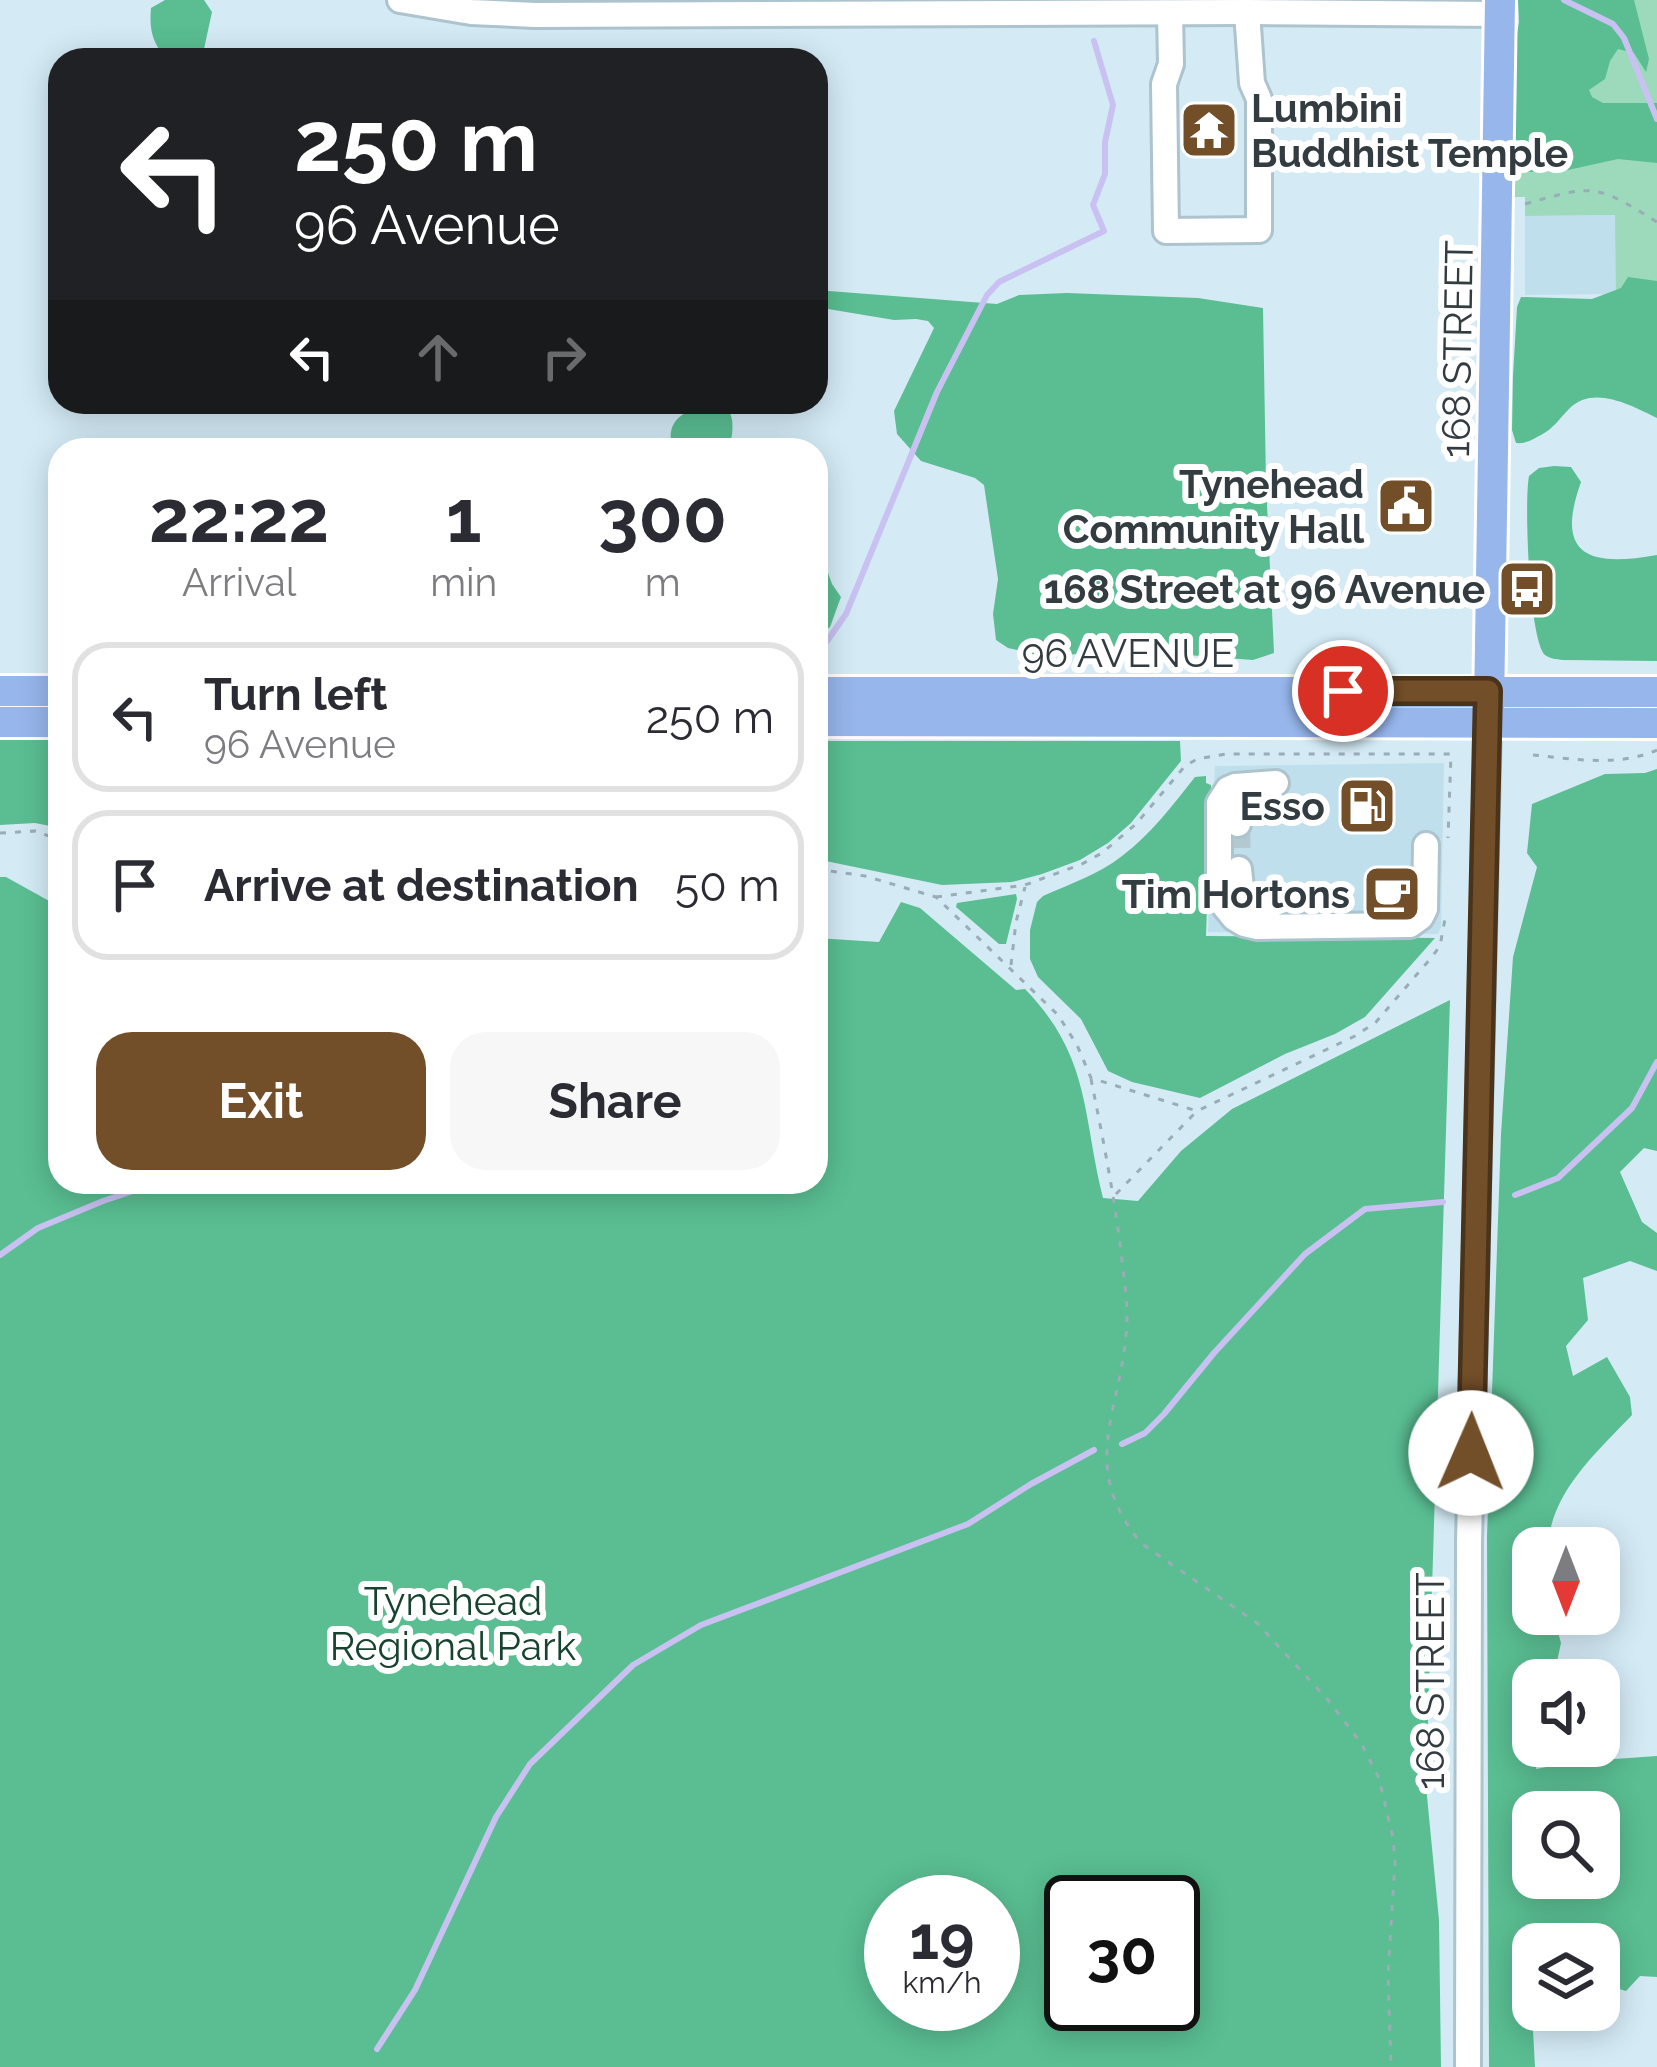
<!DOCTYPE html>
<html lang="en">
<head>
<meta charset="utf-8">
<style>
	body { margin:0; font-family:Raleway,sans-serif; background:#f7f7f7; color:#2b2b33; height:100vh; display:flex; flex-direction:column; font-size:45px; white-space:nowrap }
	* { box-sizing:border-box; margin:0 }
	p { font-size:39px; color:#7c7c81 }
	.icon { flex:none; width:66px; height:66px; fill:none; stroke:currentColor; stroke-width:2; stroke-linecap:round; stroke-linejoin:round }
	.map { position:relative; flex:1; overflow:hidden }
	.panel { position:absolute; left:48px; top:438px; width:780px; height:756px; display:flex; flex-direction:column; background:#fff; border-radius:36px; box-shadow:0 6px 30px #0003 }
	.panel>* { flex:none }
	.guide { position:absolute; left:48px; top:48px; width:780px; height:366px; border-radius:36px; box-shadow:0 6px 30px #0003; background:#202124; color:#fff; overflow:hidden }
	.needle { width:78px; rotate:180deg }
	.controls { position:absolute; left:1512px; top:1527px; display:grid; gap:24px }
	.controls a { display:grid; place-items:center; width:108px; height:108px; border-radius:24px; background:#fff; box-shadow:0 6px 30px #0003; font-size:60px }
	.speed { position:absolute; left:864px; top:1875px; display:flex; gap:24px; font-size:60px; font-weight:700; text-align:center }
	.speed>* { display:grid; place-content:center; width:156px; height:156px; border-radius:50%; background:#fff; box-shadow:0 6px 30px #0003; line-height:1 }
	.speed small { font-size:30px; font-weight:400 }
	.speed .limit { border:6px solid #111; border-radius:18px; background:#fff; color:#111 }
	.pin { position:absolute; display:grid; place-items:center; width:102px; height:102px; color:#fff; margin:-51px; border:6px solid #fff; border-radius:50%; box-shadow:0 3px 12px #0007 }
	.me { position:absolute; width:132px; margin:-66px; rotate:1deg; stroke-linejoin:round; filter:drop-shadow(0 0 9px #0008) }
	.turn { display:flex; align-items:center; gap:42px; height:252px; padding:0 48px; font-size:54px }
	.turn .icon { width:156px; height:156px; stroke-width:2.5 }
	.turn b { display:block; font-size:84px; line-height:102px }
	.lanes { display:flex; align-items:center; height:114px; padding:0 48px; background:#0003; justify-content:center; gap:60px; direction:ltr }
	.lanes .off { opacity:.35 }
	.eta { display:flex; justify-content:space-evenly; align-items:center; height:204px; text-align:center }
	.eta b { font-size:72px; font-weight:700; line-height:84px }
	.action { display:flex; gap:24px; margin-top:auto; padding:24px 48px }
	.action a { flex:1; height:138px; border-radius:36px; background:#724e29; color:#fff; font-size:48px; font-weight:700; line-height:138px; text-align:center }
	.action a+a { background:#f7f7f7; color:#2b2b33 }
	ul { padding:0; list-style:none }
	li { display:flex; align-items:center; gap:36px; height:150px; margin:0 24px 18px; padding:0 24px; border:6px solid #e1e1e2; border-radius:36px }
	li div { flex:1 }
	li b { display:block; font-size:45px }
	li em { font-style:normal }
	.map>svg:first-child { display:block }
	.built { fill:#c0dfec }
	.green { fill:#9dd9bb }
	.forest { fill:#5abe92; fill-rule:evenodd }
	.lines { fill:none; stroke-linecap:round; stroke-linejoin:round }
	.stream { stroke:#c9c1f2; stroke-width:6 }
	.minor-tunnel { stroke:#b4c8d2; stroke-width:24; stroke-dasharray:24 12; stroke-linecap:butt }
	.minor-casing { stroke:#adc3cd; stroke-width:30 }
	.major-casing { stroke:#fff; stroke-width:36 }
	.path { stroke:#9aacb5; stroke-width:3; stroke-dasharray:6 9; stroke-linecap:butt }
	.minor { stroke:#fff; stroke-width:24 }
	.major { stroke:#97b6ec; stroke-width:30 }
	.route-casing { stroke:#4a331b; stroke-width:30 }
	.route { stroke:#724e29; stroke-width:21 }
	.labels { text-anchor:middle; stroke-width:12; stroke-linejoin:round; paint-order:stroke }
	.poi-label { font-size:39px; font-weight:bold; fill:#333c40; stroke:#fff; text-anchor:end }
	.street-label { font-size:39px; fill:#333c40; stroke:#fff }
	.park-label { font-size:39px; fill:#184330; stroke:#fff }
</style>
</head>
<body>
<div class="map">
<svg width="1657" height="2067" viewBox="0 0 1657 2067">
	<rect width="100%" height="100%" fill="#d4ebf6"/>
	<g class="built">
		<path d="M 1616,215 L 1616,294 L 1525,295 L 1525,216 Z"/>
		<path d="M 1444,763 L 1441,927 L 1438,934 L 1208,932 L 1215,766 Z"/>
	</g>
	<path class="green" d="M 1528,0 L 1657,0 L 1657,295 L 1616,294 L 1615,215 L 1525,216 L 1525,197 L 1512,197 L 1511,173 L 1525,172 Z"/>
	<g class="forest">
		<path d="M 165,0 L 204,0 L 212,12 L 204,49 L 207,60 L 167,60 C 153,43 149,31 151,8 Z"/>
		<path d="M 1518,0 L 1634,0 L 1649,59 L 1646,72 L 1634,53 L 1618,49 L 1610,61 L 1605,79 L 1589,90 L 1592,97 L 1603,103 L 1657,103 L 1657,163 L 1618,159 L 1568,170 L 1511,173 L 1514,51 L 1519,22 Z"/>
		<path d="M 1628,277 L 1657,281 L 1657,418 C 1632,406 1593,384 1569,409 C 1559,419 1554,428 1541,435 C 1531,440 1526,444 1516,443 L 1512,430 L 1513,376 L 1517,307 L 1521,297 L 1592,299 L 1621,288 Z"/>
		<path d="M 816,290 L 997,304 L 1019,295 L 1067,293 L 1198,298 L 1263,308 L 1266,483 L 1274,653 L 1253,660 L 1135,651 L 1042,656 L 1008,648 L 996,640 L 993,614 L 998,579 L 984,485 L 975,478 L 921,461 L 897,434 L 894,411 L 934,328 L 928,321 L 916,319 L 894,320 L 816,307 Z"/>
		<path d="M 720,403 C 737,411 733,433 729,450 L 674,450 C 660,418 693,405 720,403 Z"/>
		<path d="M 1554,466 L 1571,467 L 1581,482 C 1554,557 1590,567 1657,555 L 1657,661 L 1563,660 C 1556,659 1550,659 1545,655 C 1529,639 1524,501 1529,476 L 1539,468 Z"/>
		<path d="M 816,562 L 826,567 L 832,584 L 841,597 L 830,627 L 816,638 Z"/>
		<path d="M 0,740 L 60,740 L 60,828 L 35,823 L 0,825 Z"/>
		<path d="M 816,741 L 1180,741 L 1181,761 L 1131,823 L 1108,843 L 1080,860 L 1042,874 L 1012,882 L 942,885 L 816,859 Z"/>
		<path d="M 1657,769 L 1657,1151 L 1644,1148 L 1620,1172 L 1642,1222 L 1657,1233 L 1657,1271 L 1630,1261 L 1583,1278 L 1588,1320 L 1566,1346 L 1573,1376 L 1607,1357 L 1630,1397 L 1632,1415 C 1596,1453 1550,1493 1548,1548 L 1533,1548 L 1533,1614 L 1553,1614 L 1561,1643 L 1553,1680 L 1533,1680 L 1533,1746 L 1540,1746 L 1536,1769 L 1572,1762 L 1657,1756 L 1657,1977 L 1640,1976 L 1626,1991 L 1599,1983 L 1599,1944 L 1533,1944 L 1533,2010 L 1544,2010 L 1532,2012 L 1535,2067 L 1489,2067 L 1487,1536 L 1501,1134 L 1513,957 L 1537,867 L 1527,853 L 1532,804 L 1605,774 L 1645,773 ZM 1533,1812 L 1599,1812 L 1599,1878 L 1533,1878 Z"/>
		<path d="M 1206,776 L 1206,783 L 1211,785 L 1206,936 L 1435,938 L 1365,1017 L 1335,1034 L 1285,1054 L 1200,1098 L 1132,1082 L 1108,1071 L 1081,1019 L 1038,977 L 1030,959 L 1030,930 L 1037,902 L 1043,896 C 1070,884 1099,874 1122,856 C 1150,835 1173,805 1195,777 Z"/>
		<path d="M 0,877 L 6,877 L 60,907 L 60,1182 L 816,1182 L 816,938 L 879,942 L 901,902 L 920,908 L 1016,990 L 1025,989 C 1091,1057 1082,1114 1103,1198 L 1138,1201 L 1181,1151 L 1232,1109 L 1450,1000 L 1426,1786 L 1439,1920 L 1441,2067 L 0,2067 ZM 993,1902 L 993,2004 L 891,2004 L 891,1902 ZM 1071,1902 L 1173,1902 L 1173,2004 L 1071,2004 Z"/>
		<path d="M 1016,894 L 1017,899 L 1006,944 L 999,944 L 956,907 L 957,903 Z"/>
	</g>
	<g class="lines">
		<g class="stream">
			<path d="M 1564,0 L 1613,24 L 1624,38 L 1657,119"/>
			<path d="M 816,657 L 846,614 L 937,392 L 987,295 L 999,282 L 1104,231 L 1093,205 L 1105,174 L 1105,142 L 1113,105 L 1094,41"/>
			<path d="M 1515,1195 L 1558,1178 L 1632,1108 L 1657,1062"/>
			<path d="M 0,1255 L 38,1228 L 103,1201 L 160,1182"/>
			<path d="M 1122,1444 L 1145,1433 L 1164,1414 L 1214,1353 L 1305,1254 L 1365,1209 L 1443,1202"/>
			<path d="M 377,2049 L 415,1990 L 496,1817 L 530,1764 L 633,1665 L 701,1625 L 968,1524 L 1031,1484 L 1094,1450"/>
		</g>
		<path class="minor-tunnel" d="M 1238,824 L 1239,869"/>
		<g class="minor-casing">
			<g id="minor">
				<path d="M 400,0 L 471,12 L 535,15 L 1247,12 L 1500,14"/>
				<path d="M 1170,13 L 1171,64 L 1164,84 L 1166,231 L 1259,230 L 1259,99 L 1252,83 L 1247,12"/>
				<path d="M 1276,783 L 1235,786 L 1228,789 L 1219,803 L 1219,893 L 1221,902 L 1234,918 L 1244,924 L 1257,927 L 1410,925 L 1421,917 L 1425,909 L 1426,845"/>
				<path d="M 1238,824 L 1239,807 L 1244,800 L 1270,798"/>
				<path d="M 1239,869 L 1242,897 L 1248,908 L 1263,912 L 1269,909 L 1275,895"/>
				<path d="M 1468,2067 L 1469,1542 L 1488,722"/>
			</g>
		</g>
		<g class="major-casing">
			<g id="major">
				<path d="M 0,691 L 60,691"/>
				<path d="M 816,692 L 1657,692"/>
				<path d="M 1489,708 L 1500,0"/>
				<path d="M 816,721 L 1657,723"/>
				<path d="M 0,722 L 60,722"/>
			</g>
		</g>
		<g class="path">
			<path d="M 1525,204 C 1595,184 1596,184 1657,222"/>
			<path d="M 1533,755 C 1574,759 1619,767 1657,750"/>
			<path d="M 0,833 L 35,831 L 60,840"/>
			<path d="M 816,869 L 865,876 L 936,897 L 1058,1015 L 1077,1045 L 1091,1078 L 1197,1111 L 1355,1036 L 1376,1022 L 1431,958 L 1440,946 L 1445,919"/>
			<path d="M 936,897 L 1025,885 L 1082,864 L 1102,853 L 1136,824 L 1185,766 L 1197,759 L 1226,754 L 1451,754 L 1448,838"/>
			<path d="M 1011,965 L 1016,922 L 1025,887"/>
			<path d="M 1091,1079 C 1103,1139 1115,1199 1122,1260 C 1124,1279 1127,1297 1127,1315 C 1127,1403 1073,1463 1142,1544 L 1257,1623 L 1328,1700 L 1361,1743 L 1379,1778 L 1393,1838 L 1395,1862 L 1388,1974 L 1391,2067"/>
			<path d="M 1116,1194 L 1197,1111"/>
		</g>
		<use href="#minor" class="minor"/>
		<use href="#major" class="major"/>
	</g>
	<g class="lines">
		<g class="route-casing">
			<path id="route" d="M 1343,691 L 1488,691 L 1471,1453"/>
		</g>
		<use href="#route" class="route"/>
	</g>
	<defs>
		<g id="temple-square" transform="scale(3)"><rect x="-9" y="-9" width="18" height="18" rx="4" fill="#724e29" stroke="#fff"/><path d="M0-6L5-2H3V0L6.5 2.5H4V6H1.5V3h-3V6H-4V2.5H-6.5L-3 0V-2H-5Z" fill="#fff"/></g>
		<g id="civic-square" transform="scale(3)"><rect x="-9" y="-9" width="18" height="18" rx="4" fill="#724e29" stroke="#fff"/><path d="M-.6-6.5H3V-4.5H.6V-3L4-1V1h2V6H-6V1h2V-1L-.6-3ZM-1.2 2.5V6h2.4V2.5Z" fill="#fff"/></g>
		<g id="bus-square" transform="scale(3)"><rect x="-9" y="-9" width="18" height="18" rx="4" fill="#724e29" stroke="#fff"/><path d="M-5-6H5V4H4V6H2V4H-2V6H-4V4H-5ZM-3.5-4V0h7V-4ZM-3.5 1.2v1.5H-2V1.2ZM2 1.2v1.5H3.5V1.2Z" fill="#fff"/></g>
		<g id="fuel-square" transform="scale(3)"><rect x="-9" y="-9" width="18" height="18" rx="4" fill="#724e29" stroke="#fff"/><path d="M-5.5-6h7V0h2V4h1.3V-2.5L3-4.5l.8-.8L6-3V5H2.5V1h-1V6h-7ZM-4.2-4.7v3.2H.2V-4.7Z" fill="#fff"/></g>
		<g id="cafe-square" transform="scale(3)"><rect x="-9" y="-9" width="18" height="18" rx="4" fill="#724e29" stroke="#fff"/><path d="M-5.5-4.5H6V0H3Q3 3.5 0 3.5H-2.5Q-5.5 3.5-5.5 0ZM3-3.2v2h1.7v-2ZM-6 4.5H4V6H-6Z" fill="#fff"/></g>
	</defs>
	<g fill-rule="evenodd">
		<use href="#temple-square" x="1209" y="130"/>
		<use href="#civic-square" x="1406" y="506"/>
		<use href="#bus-square" x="1527" y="589"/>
		<use href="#fuel-square" x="1367" y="806"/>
		<use href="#cafe-square" x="1392" y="894"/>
	</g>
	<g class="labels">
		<g class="poi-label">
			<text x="1251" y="122" text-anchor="start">Lumbini<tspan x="1251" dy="45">Buddhist Temple</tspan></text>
			<text x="1364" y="498">Tynehead<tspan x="1364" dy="45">Community Hall</tspan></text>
			<text x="1485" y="603">168 Street at 96 Avenue</text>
			<text x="1325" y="820">Esso</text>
			<text x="1350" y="908">Tim Hortons</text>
		</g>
		<g class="street-label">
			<text transform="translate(1457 349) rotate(-89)" y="14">168 STREET</text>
			<text x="1128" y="667">96 AVENUE</text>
			<text transform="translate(1430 1681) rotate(-90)" y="14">168 STREET</text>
		</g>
		<g class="park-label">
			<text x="453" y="1615">Tynehead<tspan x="453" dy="45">Regional Park</tspan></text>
		</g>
	</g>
</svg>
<div class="controls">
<a><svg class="needle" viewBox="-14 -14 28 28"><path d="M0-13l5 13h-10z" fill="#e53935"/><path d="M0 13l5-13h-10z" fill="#7c7c81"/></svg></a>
<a><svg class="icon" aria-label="sound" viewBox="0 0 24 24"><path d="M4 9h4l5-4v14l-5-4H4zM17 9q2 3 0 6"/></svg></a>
<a><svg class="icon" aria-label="search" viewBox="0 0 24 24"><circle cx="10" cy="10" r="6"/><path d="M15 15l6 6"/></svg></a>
<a><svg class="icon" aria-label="layers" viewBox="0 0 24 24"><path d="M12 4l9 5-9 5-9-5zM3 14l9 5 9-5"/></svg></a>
</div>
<div class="speed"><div>19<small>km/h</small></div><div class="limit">30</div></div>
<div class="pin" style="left:1343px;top:691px;background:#d93025"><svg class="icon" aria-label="arrive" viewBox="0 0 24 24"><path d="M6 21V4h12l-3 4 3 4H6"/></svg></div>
<svg class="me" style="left:1471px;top:1453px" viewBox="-20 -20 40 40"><circle r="19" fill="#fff"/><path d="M0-13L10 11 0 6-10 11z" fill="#724e29"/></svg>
<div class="guide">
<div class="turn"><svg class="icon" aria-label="left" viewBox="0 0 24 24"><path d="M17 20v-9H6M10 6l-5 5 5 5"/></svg><div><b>250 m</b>96 Avenue</div></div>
<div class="lanes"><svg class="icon" aria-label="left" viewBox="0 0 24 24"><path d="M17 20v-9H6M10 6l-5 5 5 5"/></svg><svg class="icon off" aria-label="ahead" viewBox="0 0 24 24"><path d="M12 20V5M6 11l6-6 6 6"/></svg><svg class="icon off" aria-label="right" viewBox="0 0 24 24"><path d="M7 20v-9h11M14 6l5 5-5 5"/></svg></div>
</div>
<section class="panel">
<div class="eta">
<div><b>22:22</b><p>Arrival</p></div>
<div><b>1</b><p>min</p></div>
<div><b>300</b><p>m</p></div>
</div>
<ul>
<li><svg class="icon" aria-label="left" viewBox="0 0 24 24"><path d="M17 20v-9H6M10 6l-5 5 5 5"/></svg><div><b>Turn left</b><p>96 Avenue</p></div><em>250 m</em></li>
<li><svg class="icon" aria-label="arrive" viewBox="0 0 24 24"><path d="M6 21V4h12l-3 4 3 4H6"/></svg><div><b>Arrive at destination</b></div><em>50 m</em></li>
</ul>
<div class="action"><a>Exit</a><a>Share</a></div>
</section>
</div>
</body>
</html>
